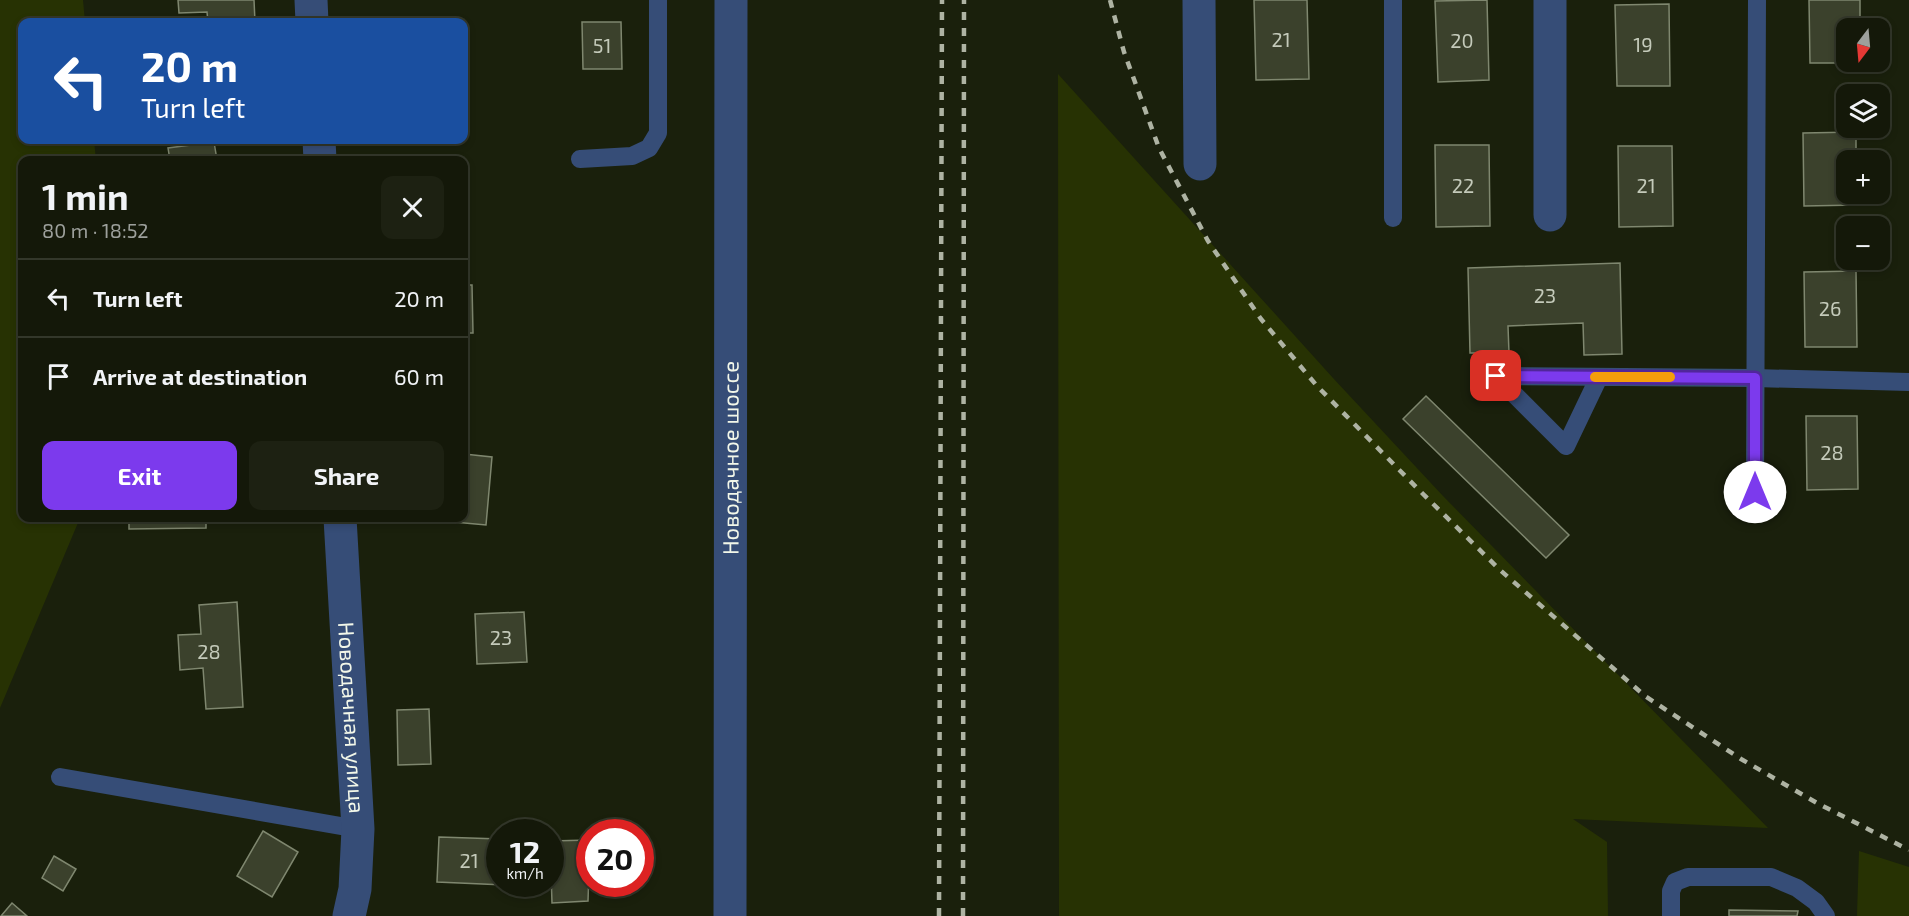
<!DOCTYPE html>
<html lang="en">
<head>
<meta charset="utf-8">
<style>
	body { margin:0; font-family:"Exo 2",sans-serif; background:#1d2112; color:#f1f3f6; height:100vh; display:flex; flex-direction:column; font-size:22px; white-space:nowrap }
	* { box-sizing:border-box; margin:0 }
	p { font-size:20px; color:#9da09c }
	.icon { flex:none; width:33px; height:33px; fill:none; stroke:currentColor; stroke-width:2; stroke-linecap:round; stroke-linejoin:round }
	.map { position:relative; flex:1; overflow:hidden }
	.sheet { position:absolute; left:18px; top:156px; width:450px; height:366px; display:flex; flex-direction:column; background:#141809; border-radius:12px; box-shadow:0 3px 9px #0003,0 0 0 2px #33372a }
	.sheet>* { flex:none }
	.guide { position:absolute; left:18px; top:18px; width:450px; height:126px; border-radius:12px; box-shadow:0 3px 9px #0003,0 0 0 2px #33372a; background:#1a4fa0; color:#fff; overflow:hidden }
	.needle { width:39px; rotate:196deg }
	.tools { position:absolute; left:1836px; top:18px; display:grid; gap:12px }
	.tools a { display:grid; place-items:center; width:54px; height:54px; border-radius:12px; background:#141809; box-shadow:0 3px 9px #0003,0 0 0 2px #33372a; font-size:30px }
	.speed { position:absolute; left:486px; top:819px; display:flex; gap:12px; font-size:30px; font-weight:700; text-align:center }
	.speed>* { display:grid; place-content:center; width:78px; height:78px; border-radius:50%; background:#141809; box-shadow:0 3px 9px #0003,0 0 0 2px #33372a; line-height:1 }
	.speed small { font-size:15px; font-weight:400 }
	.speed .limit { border:9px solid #d22; background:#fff; color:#111 }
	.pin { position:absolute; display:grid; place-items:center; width:51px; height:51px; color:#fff; margin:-26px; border-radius:12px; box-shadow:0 3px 9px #0006 }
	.me { position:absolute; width:66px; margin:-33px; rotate:0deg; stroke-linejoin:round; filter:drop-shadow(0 0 4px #0008) }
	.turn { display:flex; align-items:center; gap:21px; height:126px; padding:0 24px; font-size:27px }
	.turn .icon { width:78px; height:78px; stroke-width:2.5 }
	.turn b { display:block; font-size:42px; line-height:51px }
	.round { display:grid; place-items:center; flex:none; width:63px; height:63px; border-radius:12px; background:#1d2112 }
	.headline { display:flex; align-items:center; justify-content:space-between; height:102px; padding:0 24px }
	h1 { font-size:36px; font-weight:700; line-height:45px }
	.primary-button { display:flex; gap:12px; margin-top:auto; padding:12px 24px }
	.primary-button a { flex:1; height:69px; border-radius:12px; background:#7c3aed; color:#fff; font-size:24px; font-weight:700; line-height:69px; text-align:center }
	.primary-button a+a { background:#1d2112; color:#f1f3f6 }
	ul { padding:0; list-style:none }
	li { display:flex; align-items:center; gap:18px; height:78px; padding:0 24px; border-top:2px solid #33372a }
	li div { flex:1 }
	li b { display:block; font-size:22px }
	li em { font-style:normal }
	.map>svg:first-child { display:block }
	.green { fill:#273203 }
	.building { fill:#3b412c; stroke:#7f876f; stroke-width:1.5 }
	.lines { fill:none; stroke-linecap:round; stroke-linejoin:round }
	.service { stroke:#364d77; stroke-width:18 }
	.minor { stroke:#364d77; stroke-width:33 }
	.tertiary { stroke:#364d77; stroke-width:33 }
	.rail { stroke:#aeb3a3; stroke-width:4.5; stroke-dasharray:8 8; stroke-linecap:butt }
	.route-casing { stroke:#51269a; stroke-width:15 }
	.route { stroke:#7c3aed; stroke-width:10 }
	.slow { stroke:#f59e0b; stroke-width:10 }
	.labels { text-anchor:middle; stroke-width:6; stroke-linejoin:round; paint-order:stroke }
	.number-label { font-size:20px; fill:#c4caba }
	.street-label { font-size:22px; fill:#f2f7e9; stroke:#111604 }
</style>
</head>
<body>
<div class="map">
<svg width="1909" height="916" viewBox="0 0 1909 916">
	<rect width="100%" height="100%" fill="#1a200c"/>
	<g class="green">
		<path d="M 0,0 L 83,0 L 85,22 L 22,22 L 22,140 L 94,140 L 96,160 L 22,160 L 22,518 L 80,518 L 0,708 Z"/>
		<path d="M 1058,74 L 1333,378 L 1443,496 L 1768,828 L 1573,819 L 1607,842 L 1608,916 L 1059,916 Z"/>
		<path d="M 1859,851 L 1909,867 L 1909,916 L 1857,916 Z"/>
	</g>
	<g class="building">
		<path d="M 178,0 L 254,0 L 255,22 L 208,22 L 207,12 L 179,13 Z"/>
		<path d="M 1254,0 L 1307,0 L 1309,79 L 1256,80 Z"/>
		<path d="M 1487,0 L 1489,80 L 1438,82 L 1435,1 Z"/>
		<path d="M 1809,0 L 1860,0 L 1860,28 L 1846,28 L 1846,62 L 1861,63 L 1810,63 Z"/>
		<path d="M 1669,4 L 1670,86 L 1617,86 L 1615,5 Z"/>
		<path d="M 582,22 L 621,22 L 622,69 L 583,69 Z"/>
		<path d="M 1856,132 L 1856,160 L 1846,160 L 1846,194 L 1857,194 L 1857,205 L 1804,206 L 1803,133 Z"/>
		<path d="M 214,142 L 217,160 L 170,160 L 168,148 Z"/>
		<path d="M 1435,145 L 1489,145 L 1490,226 L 1436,227 Z"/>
		<path d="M 1618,146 L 1672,146 L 1673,226 L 1619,227 Z"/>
		<path d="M 1620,263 L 1622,354 L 1584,355 L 1583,323 L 1508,326 L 1509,353 L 1470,353 L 1468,268 Z"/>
		<path d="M 1856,271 L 1857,347 L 1805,347 L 1804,272 Z"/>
		<path d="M 464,285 L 472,285 L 473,333 L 464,333 Z"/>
		<path d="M 1426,396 L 1569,535 L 1546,558 L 1403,419 Z"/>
		<path d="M 1806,416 L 1857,416 L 1858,489 L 1807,490 Z"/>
		<path d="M 464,454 L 492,457 L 486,525 L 443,521 L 444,518 L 464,518 Z"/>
		<path d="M 129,518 L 206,518 L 206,528 L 129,529 Z"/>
		<path d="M 237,602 L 243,707 L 206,709 L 203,668 L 180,670 L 178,635 L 201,634 L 199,605 Z"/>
		<path d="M 524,612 L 527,662 L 477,664 L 475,614 Z"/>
		<path d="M 429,709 L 431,764 L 398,765 L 397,710 Z"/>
		<path d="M 263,831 L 298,852 L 272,897 L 237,876 Z"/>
		<path d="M 439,837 L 500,839 L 500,884 L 505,885 L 437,882 Z"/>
		<path d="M 590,840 L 588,901 L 552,903 L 550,841 Z"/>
		<path d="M 54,856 L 76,869 L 63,891 L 42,878 Z"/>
		<path d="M 12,903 L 27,916 L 1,916 Z"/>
		<path d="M 1729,910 L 1798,911 L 1797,916 L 1729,916 Z"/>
	</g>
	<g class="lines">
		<g class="service">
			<path d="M 580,159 L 632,156 L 649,148 L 658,133 L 658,0"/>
			<path d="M 1393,218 L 1393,0"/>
			<path d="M 1599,377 L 1566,446 L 1496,376 L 1755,378 L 1909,382"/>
			<path d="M 1755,492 L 1757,0"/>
			<path d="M 60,777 L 358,829"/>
			<path d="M 1671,916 L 1671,891 L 1675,882 L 1688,877 L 1771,877 L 1797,888 L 1816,902 L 1826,916"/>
		</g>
		<g class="minor">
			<path d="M 311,0 L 312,22"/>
			<path d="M 1199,0 L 1200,164"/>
			<path d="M 319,140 L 320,160"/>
			<path d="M 1550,215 L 1550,0"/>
			<path id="s1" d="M 340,518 L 358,829 L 355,889 L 349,916"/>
		</g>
		<path class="tertiary" id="s2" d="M 730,916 L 731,0"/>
		<g class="rail">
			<path d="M 1110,0 L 1124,52 L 1159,148 L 1208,241 L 1261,319 L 1317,386 L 1417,488 L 1500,570 L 1645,696 L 1741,759 L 1817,803 L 1909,850"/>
			<path d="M 939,916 L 942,0"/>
			<path d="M 963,916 L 964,0"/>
		</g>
	</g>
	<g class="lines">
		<g class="route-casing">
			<path id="route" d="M 1496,376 L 1755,378 L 1755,492"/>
		</g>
		<use href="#route" class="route"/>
		<path class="slow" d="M 1595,377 L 1670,377"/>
	</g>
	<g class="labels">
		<g class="number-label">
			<text x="1281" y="47">21</text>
			<text x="1462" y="48">20</text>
			<text x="1643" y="52">19</text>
			<text x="602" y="53">51</text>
			<text x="1463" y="193">22</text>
			<text x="1646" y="193">21</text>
			<text x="1545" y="303">23</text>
			<text x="1830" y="316">26</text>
			<text x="1832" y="460">28</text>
			<text x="501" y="645">23</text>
			<text x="209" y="659">28</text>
			<text x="469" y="868">21</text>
		</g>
		<g class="street-label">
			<text dy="8" stroke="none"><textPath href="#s2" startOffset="458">Новодачное шоссе</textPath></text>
			<text dy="8" stroke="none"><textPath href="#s1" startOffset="200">Новодачная улица</textPath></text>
		</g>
	</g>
</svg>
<div class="tools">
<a><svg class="needle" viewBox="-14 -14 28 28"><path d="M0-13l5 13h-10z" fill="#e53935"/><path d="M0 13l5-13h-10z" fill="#9da09c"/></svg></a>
<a><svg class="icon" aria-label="layers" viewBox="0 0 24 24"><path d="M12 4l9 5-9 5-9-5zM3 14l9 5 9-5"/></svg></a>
<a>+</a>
<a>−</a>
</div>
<div class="speed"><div>12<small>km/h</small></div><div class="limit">20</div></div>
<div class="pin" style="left:1496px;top:376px;background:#d93025"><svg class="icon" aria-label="arrive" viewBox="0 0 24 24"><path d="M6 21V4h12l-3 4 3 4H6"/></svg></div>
<svg class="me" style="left:1755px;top:492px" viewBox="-20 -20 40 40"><circle r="19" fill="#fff"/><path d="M0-13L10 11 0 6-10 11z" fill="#7c3aed"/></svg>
<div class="guide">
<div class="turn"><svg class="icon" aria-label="left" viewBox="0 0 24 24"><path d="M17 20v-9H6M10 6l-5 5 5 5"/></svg><div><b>20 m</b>Turn left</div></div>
</div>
<section class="sheet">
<div class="headline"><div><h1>1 min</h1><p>80 m · 18:52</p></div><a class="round"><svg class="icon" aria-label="close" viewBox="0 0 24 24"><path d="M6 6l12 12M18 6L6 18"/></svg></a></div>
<ul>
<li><svg class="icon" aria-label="left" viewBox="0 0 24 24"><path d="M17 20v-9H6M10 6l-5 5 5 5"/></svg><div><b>Turn left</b></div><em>20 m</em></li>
<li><svg class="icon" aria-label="arrive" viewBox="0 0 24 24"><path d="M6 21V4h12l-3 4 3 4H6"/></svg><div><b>Arrive at destination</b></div><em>60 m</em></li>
</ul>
<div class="primary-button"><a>Exit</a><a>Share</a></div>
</section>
</div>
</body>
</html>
